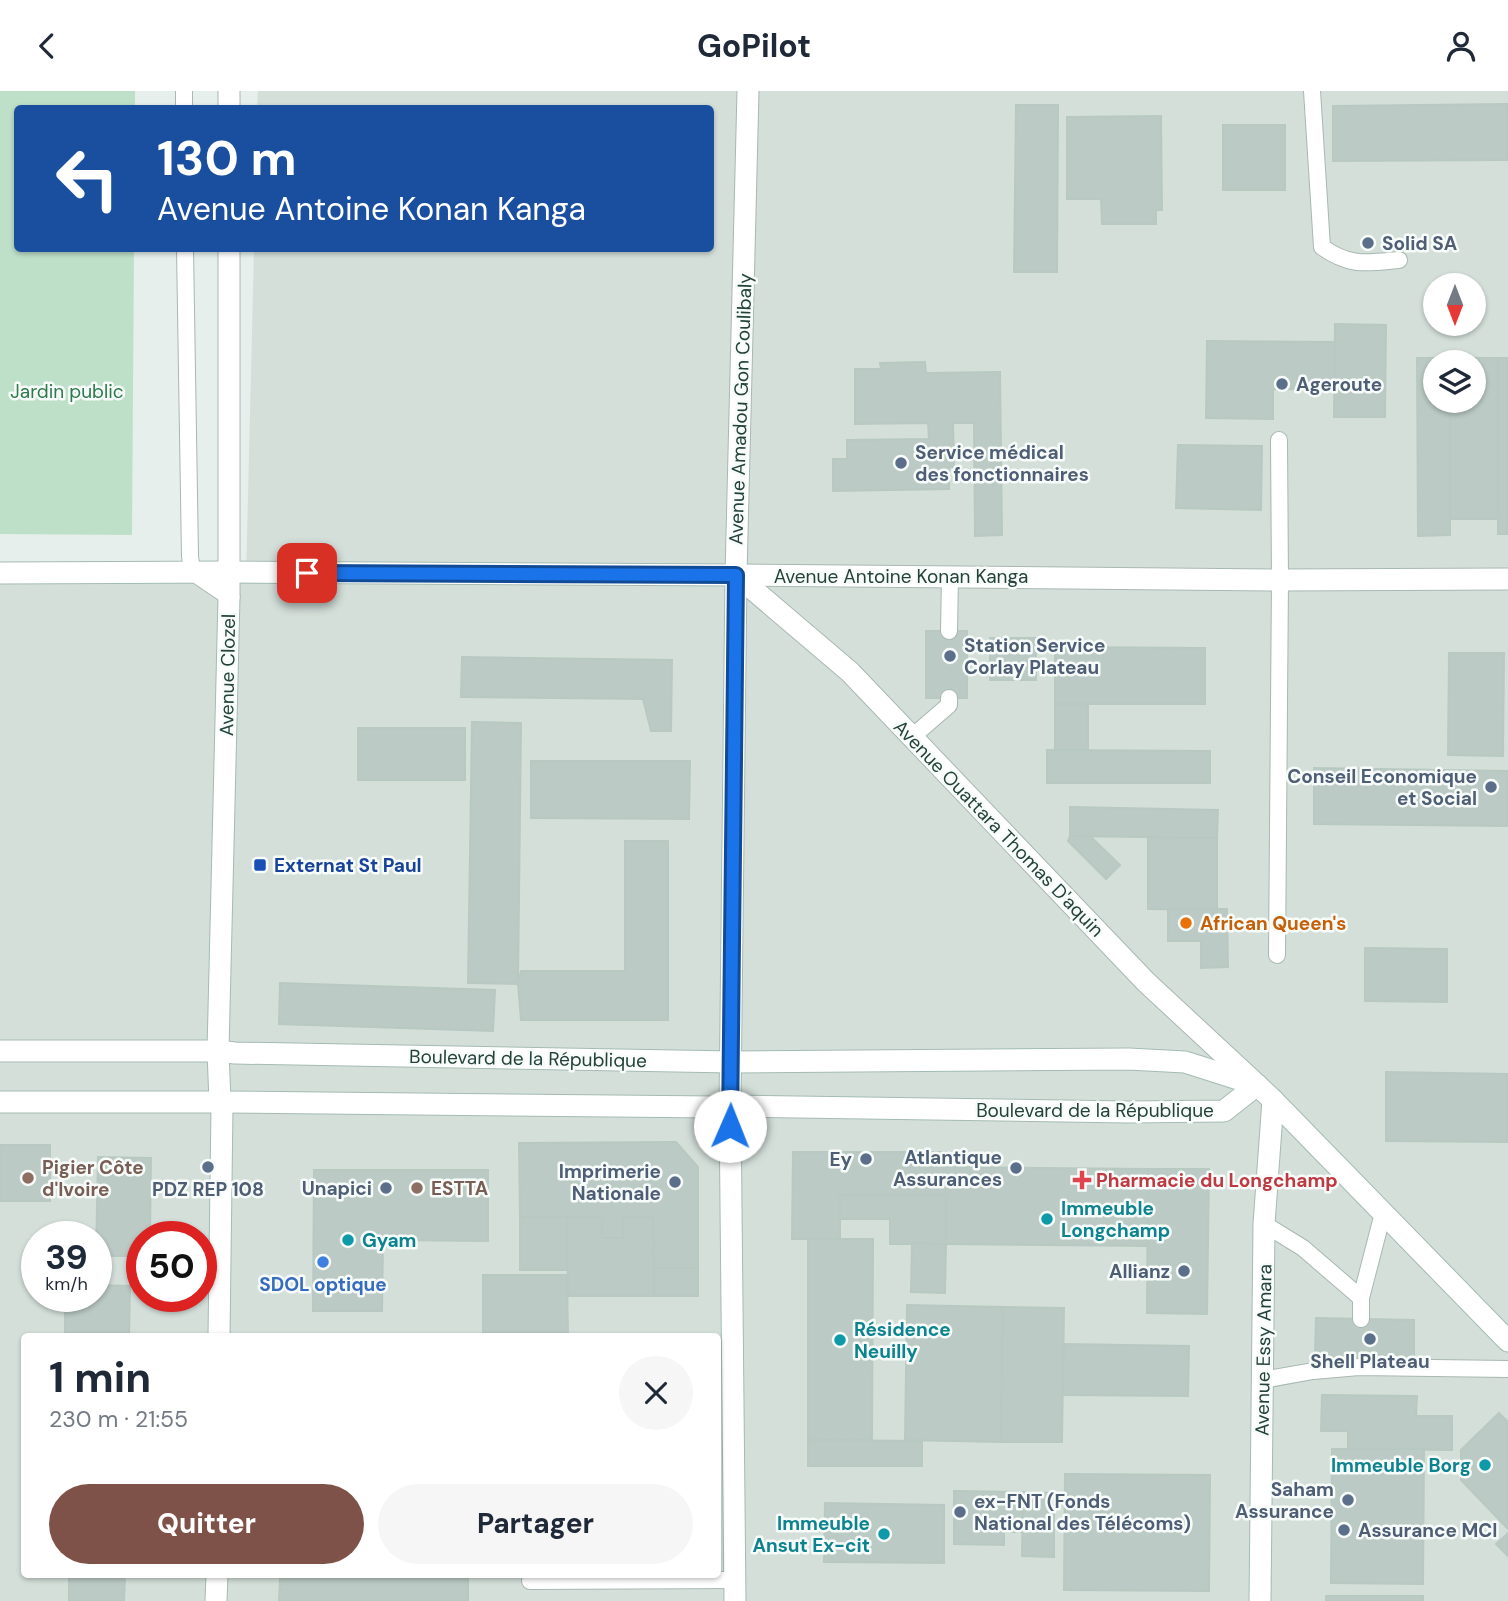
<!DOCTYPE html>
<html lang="fr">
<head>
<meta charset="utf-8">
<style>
	body { margin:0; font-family:"DM Sans",sans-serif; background:#f6f6f7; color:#1f2937; height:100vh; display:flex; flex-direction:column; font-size:26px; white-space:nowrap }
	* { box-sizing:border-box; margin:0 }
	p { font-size:23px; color:#747a83 }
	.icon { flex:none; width:38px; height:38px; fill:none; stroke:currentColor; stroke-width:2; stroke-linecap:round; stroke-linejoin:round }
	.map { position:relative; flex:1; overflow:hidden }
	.sheet { position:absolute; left:21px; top:1242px; width:700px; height:245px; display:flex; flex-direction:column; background:#fff; border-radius:7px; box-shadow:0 2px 5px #0004 }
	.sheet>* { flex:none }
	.guide { position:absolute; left:14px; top:14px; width:700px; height:147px; border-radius:7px; box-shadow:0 2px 5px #0004; background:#1a4fa0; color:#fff; overflow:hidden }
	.needle { width:46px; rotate:180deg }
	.tools { position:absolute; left:1423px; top:182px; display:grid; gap:14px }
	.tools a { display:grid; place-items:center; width:63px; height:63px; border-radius:50%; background:#fff; box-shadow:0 2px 5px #0004; font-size:35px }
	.speed { position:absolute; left:21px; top:1130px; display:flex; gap:14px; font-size:35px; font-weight:700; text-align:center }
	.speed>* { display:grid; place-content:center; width:91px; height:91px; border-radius:50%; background:#fff; box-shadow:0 2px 5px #0004; line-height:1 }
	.speed small { font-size:18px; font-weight:400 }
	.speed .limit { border:10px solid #d22; background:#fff; color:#111 }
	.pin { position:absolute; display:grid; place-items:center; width:60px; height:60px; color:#fff; margin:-30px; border-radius:14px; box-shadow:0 4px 10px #0006 }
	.me { position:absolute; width:77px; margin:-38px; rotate:1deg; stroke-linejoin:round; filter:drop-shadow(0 0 5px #0008) }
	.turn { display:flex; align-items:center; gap:24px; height:147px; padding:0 28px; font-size:32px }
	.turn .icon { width:91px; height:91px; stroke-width:2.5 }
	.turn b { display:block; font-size:49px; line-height:60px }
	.round { display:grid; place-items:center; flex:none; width:74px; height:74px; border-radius:37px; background:#f6f6f7 }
	.headline { display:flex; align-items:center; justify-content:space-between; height:119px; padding:0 28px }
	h1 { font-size:42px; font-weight:700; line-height:52px }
	.button { display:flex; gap:14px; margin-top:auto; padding:14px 28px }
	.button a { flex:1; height:80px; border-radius:42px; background:#7f5249; color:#fff; font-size:28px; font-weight:700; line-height:80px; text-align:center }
	.button a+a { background:#f6f6f7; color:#1f2937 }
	header { display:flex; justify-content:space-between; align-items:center; height:91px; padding:0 28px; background:#fff; font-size:32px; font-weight:700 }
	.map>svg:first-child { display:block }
	.built { fill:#d4dfda; fill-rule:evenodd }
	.green { fill:#bfe0c8 }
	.building { fill:#bbcac4; stroke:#b8c9c2; stroke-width:2 }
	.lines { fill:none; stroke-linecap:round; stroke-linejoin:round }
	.lane-casing { stroke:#a8b8b2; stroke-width:18 }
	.street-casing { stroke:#a8b8b2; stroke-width:23 }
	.secondary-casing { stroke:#a4bbb3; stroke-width:23 }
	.lane { stroke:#fff; stroke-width:16 }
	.street { stroke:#fff; stroke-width:21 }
	.secondary { stroke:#fff; stroke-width:21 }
	.route-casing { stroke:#114b97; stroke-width:18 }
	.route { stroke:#1a73e8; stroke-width:12 }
	.service-dot { fill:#5c6f8a; stroke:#f7fbf9; stroke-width:2.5 }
	.transit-dot { fill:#1a4fb4; stroke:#f7fbf9; stroke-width:2.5 }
	.food-dot { fill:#e8710a; stroke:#f7fbf9; stroke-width:2.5 }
	.education-dot { fill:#8d6e63; stroke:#f7fbf9; stroke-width:2.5 }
	.health-dot { fill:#e0444e; stroke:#f7fbf9; stroke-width:2.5 }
	.culture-dot { fill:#0f9aa8; stroke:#f7fbf9; stroke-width:2.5 }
	.shop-dot { fill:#3f7fe0; stroke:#f7fbf9; stroke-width:2.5 }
	.labels { text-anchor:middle; stroke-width:5; stroke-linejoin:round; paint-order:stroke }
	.service-label { font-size:19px; font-weight:bold; fill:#4e5e75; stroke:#f7fbf9; text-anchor:end }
	.park-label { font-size:19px; fill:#2d7a4b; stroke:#f7fbf9 }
	.street-label { font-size:19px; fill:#24423a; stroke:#f7fbf9 }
	.transit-label { font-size:19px; font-weight:bold; fill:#164399; stroke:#f7fbf9; text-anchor:start }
	.food-label { font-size:19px; font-weight:bold; fill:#c56008; stroke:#f7fbf9; text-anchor:start }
	.education-label { font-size:19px; font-weight:bold; fill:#785e54; stroke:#f7fbf9; text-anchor:start }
	.health-label { font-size:19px; font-weight:bold; fill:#be3a42; stroke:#f7fbf9; text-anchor:start }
	.culture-label { font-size:19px; font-weight:bold; fill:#0d838f; stroke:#f7fbf9; text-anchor:start }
	.shop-label { font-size:19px; font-weight:bold; fill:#366cbe; stroke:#f7fbf9 }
</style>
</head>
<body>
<header><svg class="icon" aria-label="back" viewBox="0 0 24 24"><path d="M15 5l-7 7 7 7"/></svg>GoPilot<svg class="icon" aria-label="person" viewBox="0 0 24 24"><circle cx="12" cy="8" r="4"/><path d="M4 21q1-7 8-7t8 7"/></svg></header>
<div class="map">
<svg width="1508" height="1510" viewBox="0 0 1508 1510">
	<rect width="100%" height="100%" fill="#e6efeb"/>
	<path class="built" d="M 258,0 L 1508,0 L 1508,1510 L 0,1510 L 0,491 L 246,488 L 254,158 L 710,158 L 710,18 L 257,18 ZM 1435,194 L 1474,194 L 1474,233 L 1435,233 ZM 1435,271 L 1474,271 L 1474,310 L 1435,310 ZM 37,1146 L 96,1146 L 96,1206 L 37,1206 ZM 142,1146 L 201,1146 L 201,1206 L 142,1206 ZM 24,1246 L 718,1246 L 718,1484 L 24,1484 Z"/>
	<path class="green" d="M 0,0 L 135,0 L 135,17 L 18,18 L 18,158 L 134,158 L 132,444 L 0,443 Z"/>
	<g class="building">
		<path d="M 1508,13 L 1508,69 L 1333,70 L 1333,15 Z"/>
		<path d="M 1016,14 L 1058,14 L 1057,181 L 1014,181 Z"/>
		<path d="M 1161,25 L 1162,119 L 1156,119 L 1156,133 L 1102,133 L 1101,108 L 1067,108 L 1067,26 Z"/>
		<rect x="1223" y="34" width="62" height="65"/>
		<path d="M 1335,233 L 1386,234 L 1385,326 L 1334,326 Z"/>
		<path d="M 1207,250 L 1335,251 L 1335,299 L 1273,298 L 1273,328 L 1206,327 Z"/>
		<path d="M 1417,267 L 1450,267 L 1450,271 L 1435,271 L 1435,310 L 1450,310 L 1450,444 L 1418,445 Z"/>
		<path d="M 1450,267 L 1498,267 L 1498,428 L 1450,428 L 1450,310 L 1474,310 L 1474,271 L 1450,271 Z"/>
		<rect x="1498" y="267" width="10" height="176"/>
		<path d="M 925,271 L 926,282 L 1000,281 L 1002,444 L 975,445 L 974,332 L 953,332 L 954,376 L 949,376 L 949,398 L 833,400 L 833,368 L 847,368 L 847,349 L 929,348 L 928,332 L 855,333 L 855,278 L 881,278 L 880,272 Z"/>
		<path d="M 1178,354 L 1262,355 L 1261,419 L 1176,417 Z"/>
		<rect x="926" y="540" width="41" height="67"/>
		<rect x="990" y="547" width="46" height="42"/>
		<path d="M 1055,556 L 1205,557 L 1205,613 L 1055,613 Z"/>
		<path d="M 1449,562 L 1504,562 L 1503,665 L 1448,664 Z"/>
		<path d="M 462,566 L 672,569 L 671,640 L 651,640 L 643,608 L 461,606 Z"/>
		<rect x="1055" y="613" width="33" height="47"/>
		<path d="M 472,631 L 521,632 L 518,893 L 468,892 Z"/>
		<rect x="358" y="637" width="107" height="52"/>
		<path d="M 1047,659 L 1210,660 L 1210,692 L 1047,692 Z"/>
		<path d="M 531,670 L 690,670 L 689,728 L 531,727 Z"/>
		<path d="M 1314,677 L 1508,680 L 1508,735 L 1314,733 Z"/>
		<path d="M 1070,716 L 1218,719 L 1217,747 L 1070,745 Z"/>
		<path d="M 1070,745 L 1091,746 L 1120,774 L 1106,788 L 1068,750 Z"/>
		<path d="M 1148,747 L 1217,747 L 1217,819 L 1148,818 Z"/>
		<path d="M 625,750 L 668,750 L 668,929 L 521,929 L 518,893 L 521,880 L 625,880 Z"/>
		<path d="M 1168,818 L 1227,818 L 1228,876 L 1201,877 L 1201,850 L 1168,850 Z"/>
		<path d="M 1365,857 L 1447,858 L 1447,911 L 1365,910 Z"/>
		<path d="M 280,892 L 495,899 L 493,940 L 279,933 Z"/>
		<path d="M 1386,981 L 1508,983 L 1508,1051 L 1386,1050 Z"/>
		<path d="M 676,1051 L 698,1076 L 698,1177 L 654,1177 L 653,1126 L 623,1126 L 623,1147 L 602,1147 L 602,1126 L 520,1126 L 519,1052 Z"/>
		<rect x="0" y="1054" width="50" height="56"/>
		<path d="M 793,1061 L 946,1061 L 946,1104 L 840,1104 L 840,1148 L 792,1148 Z"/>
		<path d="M 98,1066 L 151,1067 L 150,1146 L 142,1146 L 142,1165 L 96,1165 Z"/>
		<path d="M 946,1076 L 1148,1078 L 1148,1155 L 946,1153 Z"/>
		<path d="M 1148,1078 L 1209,1078 L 1207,1223 L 1147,1222 Z"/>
		<path d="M 314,1079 L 488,1079 L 488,1150 L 383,1149 L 382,1220 L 313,1220 Z"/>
		<path d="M 840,1104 L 946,1104 L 946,1153 L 890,1153 L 890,1128 L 840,1128 Z"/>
		<rect x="520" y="1126" width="47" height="53"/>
		<path d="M 567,1126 L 602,1126 L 602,1147 L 623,1147 L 623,1126 L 653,1126 L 654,1205 L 568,1205 Z"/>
		<path d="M 808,1148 L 873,1148 L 872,1349 L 808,1349 Z"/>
		<path d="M 912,1152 L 946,1153 L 945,1202 L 911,1201 Z"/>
		<rect x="654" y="1177" width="44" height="28"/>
		<path d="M 483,1184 L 567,1184 L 568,1246 L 483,1246 Z"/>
		<path d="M 96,1194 L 130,1195 L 129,1246 L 65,1246 L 65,1206 L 96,1206 Z"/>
		<path d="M 907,1214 L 1003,1216 L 1001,1351 L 905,1349 Z"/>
		<path d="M 1003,1216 L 1064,1217 L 1062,1351 L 1001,1351 Z"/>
		<path d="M 1316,1227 L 1414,1229 L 1414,1268 L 1315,1266 Z"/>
		<path d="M 1064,1253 L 1189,1255 L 1188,1305 L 1063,1304 Z"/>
		<path d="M 1322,1304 L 1417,1305 L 1416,1325 L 1452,1325 L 1452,1359 L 1348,1358 L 1348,1340 L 1321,1340 Z"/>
		<path d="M 1499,1322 L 1508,1331 L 1508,1438 L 1461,1389 L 1461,1359 Z"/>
		<path d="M 808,1349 L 922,1350 L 922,1375 L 808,1375 Z"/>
		<path d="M 1332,1358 L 1424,1358 L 1423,1493 L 1331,1492 Z"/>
		<path d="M 1065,1383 L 1210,1384 L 1209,1500 L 1064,1499 Z"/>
		<path d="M 954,1400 L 1023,1401 L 1022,1441 L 1004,1441 L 1004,1454 L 954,1453 Z"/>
		<path d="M 1023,1401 L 1054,1402 L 1054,1466 L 1022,1465 Z"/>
		<path d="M 825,1412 L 944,1414 L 944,1472 L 824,1471 Z"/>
		<path d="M 1508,1442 L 1508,1465 L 1496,1453 Z"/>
		<path d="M 69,1484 L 125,1484 L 124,1510 L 69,1510 Z"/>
		<rect x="364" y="1484" width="50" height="4"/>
		<path d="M 280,1488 L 468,1488 L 468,1510 L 279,1510 Z"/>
		<rect x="1326" y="1505" width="97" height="5"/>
	</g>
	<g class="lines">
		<g class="lane-casing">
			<g id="lane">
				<path d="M 184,0 L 184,18"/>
				<path d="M 1312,0 L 1322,156 C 1350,176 1367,172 1399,169"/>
				<path d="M 185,158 L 190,465 L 192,481 L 229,506"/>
				<path d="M 949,540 L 950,486"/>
				<path d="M 912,646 L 949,614 L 949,607"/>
				<path d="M 1277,864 L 1280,489 L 1279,349"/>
				<path d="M 1264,1133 L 1303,1157 L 1361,1207"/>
				<path d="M 1361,1228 L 1361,1207 L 1383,1122"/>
				<path d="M 1263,1289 L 1313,1280 L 1359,1276 L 1508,1278"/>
				<path d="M 530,1490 L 735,1489"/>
			</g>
		</g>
		<g class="street-casing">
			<g id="street">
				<path d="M 229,18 L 229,0"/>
				<path d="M 229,158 L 229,506"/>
				<path d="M 736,484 L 1280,489 L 1508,488"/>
				<path d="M 736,484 L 850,581 L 1146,891 L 1257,994"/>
				<path d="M 736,484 L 748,0"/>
			</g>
		</g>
		<g class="secondary-casing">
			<g id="secondary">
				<path d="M 0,482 L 229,481 L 736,484 L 730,1015 L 735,1510"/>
				<path d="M 0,960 L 218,960 L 235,962 L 732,971 L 1129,968 L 1185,971 L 1257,994 L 1273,1009 L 1508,1250"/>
				<path d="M 0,1011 L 220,1011 L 715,1016 L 730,1015 L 1128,1021 L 1224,1020 L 1257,994"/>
				<path d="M 219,1246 L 222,1015 L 220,1011 L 218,960 L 229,506"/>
				<path d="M 216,1510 L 217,1484"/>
				<path d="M 1260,1510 L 1264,1133 L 1273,1009"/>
			</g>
		</g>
		<use href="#lane" class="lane"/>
		<use href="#street" class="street"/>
		<use href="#secondary" class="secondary"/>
	</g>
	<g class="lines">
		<g class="route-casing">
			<path id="route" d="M 307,482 L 736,484 L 730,1035"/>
		</g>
		<use href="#route" class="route"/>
	</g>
	<g class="service-dot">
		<circle cx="1368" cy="152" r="7"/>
		<circle cx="1282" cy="293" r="7"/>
		<circle cx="901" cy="372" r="7"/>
		<circle cx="950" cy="565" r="7"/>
		<circle cx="1491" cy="696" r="7"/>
		<circle cx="866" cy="1068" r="7"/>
		<circle cx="208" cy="1076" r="7"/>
		<circle cx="1016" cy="1077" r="7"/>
		<circle cx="675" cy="1091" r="7"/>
		<circle cx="386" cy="1097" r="7"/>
		<circle cx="1184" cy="1180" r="7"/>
		<circle cx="1370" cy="1248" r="7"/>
		<circle cx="1348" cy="1409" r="7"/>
		<circle cx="960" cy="1421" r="7"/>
		<circle cx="1344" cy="1439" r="7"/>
	</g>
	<rect class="transit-dot" x="253" y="767" width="14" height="14" rx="3.5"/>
	<circle class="food-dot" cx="1186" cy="832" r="7"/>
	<g class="education-dot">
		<circle cx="28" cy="1087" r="7"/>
		<circle cx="417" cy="1097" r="7"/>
	</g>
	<path class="health-dot" d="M1078.5 1078.5h7v7h7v7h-7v7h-7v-7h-7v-7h7z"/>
	<g class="culture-dot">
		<circle cx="1047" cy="1128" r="7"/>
		<circle cx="348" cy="1149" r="7"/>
		<circle cx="840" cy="1249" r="7"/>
		<circle cx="1485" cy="1374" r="7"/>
		<circle cx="884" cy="1443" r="7"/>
	</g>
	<circle class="shop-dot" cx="323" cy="1171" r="7"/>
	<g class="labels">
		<g class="service-label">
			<text x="1382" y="159" text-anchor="start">Solid SA</text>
			<text x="1296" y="300" text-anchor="start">Ageroute</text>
			<text x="915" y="368" text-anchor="start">Service médical<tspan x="915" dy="22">des fonctionnaires</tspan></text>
			<text x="964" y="561" text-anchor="start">Station Service<tspan x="964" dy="22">Corlay Plateau</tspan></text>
			<text x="1477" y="692">Conseil Economique<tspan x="1477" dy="22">et Social</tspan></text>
			<text x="1002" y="1073">Atlantique<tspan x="1002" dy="22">Assurances</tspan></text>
			<text x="852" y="1075">Ey</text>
			<text x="661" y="1087">Imprimerie<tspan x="661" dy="22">Nationale</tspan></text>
			<text x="372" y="1104">Unapici</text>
			<text x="208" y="1105" text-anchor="middle">PDZ REP 108</text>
			<text x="1170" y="1187">Allianz</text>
			<text x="1370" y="1277" text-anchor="middle">Shell Plateau</text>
			<text x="1334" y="1405">Saham<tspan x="1334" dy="22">Assurance</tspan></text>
			<text x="974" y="1417" text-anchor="start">ex-FNT (Fonds<tspan x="974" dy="22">National des Télécoms)</tspan></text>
			<text x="1358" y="1446" text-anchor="start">Assurance MCI</text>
		</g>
		<g class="park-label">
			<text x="67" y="307">Jardin public</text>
		</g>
		<g class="street-label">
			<text transform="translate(740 318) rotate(-88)" y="7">Avenue Amadou Gon Coulibaly</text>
			<text x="901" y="492">Avenue Antoine Konan Kanga</text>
			<text transform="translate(227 584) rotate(-89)" y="7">Avenue Clozel</text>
			<text transform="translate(999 737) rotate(46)" y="7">Avenue Ouattara Thomas D'aquin</text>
			<text transform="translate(528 967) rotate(1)" y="7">Boulevard de la République</text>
			<text x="1095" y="1026">Boulevard de la République</text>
			<text transform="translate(1263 1259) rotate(-89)" y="7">Avenue Essy Amara</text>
		</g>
		<g class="transit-label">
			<text x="274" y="781">Externat St Paul</text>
		</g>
		<g class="food-label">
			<text x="1200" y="839">African Queen's</text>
		</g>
		<g class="education-label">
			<text x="42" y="1083">Pigier Côte<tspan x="42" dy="22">d'Ivoire</tspan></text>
			<text x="431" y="1104">ESTTA</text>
		</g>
		<g class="health-label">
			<text x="1096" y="1096">Pharmacie du Longchamp</text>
		</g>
		<g class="culture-label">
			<text x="1061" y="1124">Immeuble<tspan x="1061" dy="22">Longchamp</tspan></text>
			<text x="362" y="1156">Gyam</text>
			<text x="854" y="1245">Résidence<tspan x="854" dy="22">Neuilly</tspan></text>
			<text x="1471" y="1381" text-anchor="end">Immeuble Borg</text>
			<text x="870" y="1439" text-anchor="end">Immeuble<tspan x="870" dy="22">Ansut Ex-cit</tspan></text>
		</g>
		<g class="shop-label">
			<text x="323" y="1200">SDOL optique</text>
		</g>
	</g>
</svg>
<div class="tools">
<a><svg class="needle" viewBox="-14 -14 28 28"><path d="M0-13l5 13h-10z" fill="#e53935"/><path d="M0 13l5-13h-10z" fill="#747a83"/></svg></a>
<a><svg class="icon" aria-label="layers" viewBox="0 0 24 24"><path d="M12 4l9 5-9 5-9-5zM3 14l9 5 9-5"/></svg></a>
</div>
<div class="speed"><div>39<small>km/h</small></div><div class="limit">50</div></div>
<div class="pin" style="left:307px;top:482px;background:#d93025"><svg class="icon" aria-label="arrive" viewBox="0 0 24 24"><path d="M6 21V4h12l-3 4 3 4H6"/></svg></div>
<svg class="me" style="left:730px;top:1035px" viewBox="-20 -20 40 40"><circle r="19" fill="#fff"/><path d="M0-13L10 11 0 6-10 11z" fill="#1a73e8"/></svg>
<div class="guide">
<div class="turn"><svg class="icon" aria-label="left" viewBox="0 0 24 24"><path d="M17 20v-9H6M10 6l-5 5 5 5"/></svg><div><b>130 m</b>Avenue Antoine Konan Kanga</div></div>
</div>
<section class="sheet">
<div class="headline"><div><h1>1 min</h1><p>230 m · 21:55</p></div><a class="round"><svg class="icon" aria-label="close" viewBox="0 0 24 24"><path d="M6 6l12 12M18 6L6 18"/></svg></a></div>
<div class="button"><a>Quitter</a><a>Partager</a></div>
</section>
</div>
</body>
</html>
